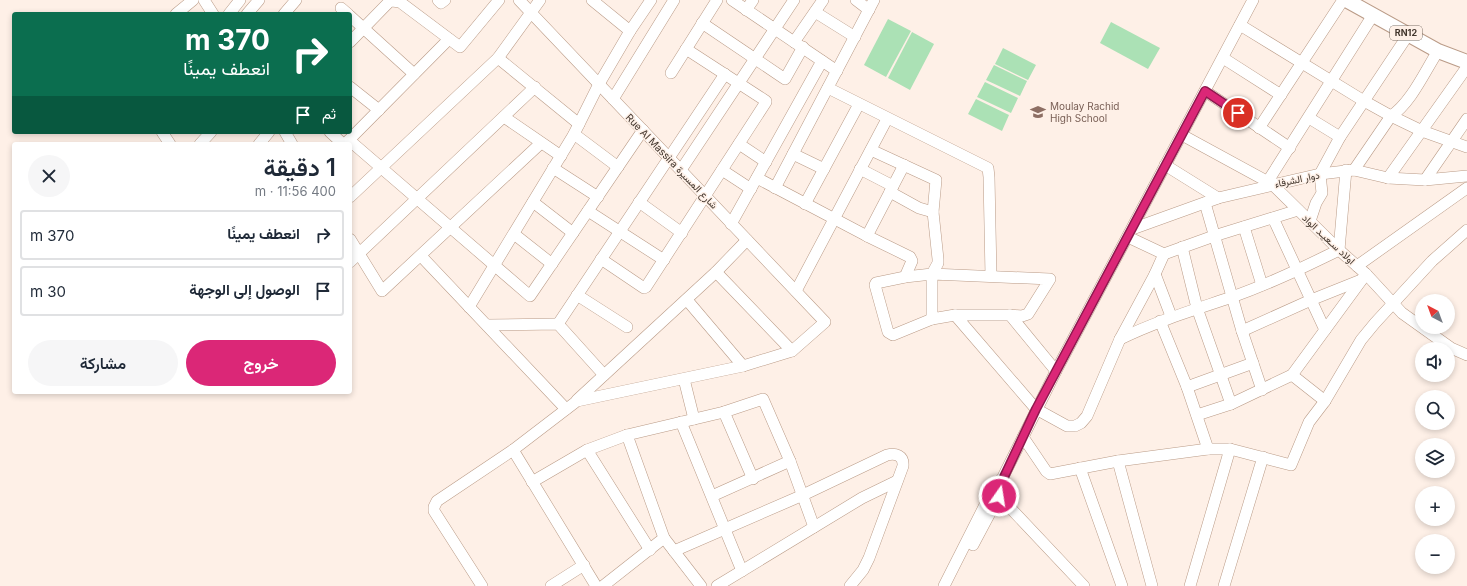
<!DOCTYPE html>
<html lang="ar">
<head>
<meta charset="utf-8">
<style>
	body { margin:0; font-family:Inter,Vazirmatn,sans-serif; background:#f6f6f7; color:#1f2937; direction:rtl; height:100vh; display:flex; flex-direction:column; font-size:15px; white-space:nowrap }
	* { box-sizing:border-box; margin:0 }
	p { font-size:13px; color:#747a83 }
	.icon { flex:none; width:22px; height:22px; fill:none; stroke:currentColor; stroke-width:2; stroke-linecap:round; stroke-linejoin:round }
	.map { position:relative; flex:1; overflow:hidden; direction:ltr }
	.panel { position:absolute; left:12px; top:142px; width:340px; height:252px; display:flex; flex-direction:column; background:#fff; border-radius:4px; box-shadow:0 2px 6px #0003; direction:rtl }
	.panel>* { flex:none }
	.guide { position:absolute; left:12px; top:12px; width:340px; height:122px; border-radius:4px; box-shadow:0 2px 6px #0003; direction:rtl; background:#0b6e4f; color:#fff; overflow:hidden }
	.needle { width:26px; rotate:319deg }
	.fabs { position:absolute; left:1415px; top:294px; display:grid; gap:8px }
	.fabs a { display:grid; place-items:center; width:40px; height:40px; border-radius:50%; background:#fff; box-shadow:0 2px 6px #0003; font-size:20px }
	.pin { position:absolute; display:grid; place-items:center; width:34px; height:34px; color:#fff; margin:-17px; border:2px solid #fff; border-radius:50%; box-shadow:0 1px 4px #0007 }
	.me { position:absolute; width:44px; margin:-22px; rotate:13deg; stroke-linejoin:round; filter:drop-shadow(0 0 3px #0008) }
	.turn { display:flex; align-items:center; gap:14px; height:84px; padding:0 16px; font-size:18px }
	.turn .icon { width:52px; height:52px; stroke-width:2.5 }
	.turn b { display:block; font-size:28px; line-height:34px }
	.then { display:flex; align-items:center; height:38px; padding:0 16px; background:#0003; gap:8px; font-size:15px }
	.round { display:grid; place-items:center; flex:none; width:42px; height:42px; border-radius:21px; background:#f6f6f7 }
	.head { display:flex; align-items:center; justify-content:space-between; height:68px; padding:0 16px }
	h1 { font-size:24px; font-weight:600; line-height:30px }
	.primary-button { display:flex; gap:8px; margin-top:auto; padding:8px 16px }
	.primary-button a { flex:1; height:46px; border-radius:24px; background:#db2777; color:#fff; font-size:16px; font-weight:600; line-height:46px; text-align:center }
	.primary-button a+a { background:#f6f6f7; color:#1f2937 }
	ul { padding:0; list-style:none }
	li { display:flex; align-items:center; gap:12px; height:50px; margin:0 8px 6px; padding:0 8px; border:2px solid #e0e1e3; border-radius:4px }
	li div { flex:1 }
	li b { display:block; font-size:15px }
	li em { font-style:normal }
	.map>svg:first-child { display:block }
	.grass { fill:#abe1b5 }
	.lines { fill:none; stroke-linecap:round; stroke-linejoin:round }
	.minor-casing { stroke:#ba9b87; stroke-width:12 }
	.major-casing { stroke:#ba9b87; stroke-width:16 }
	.minor { stroke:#fff; stroke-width:11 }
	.major { stroke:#fff; stroke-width:14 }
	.route-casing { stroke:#8e194d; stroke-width:10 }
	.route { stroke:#db2777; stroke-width:7 }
	.labels { text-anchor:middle; stroke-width:3; stroke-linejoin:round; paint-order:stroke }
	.shield { fill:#fef0e7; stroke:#7a6e65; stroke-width:1 }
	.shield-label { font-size:9px; font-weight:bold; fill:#42362d }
	.education-label { font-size:10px; fill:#785e54; stroke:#fef0e7; text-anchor:start }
	.street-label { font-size:10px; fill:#42362d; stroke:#fef0e7 }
</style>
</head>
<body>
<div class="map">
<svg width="1467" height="586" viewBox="0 0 1467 586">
	<rect width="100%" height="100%" fill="#fef0e7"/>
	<g class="grass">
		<path d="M 888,19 L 911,31 L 886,77 L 864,65 Z"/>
		<path d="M 1111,22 L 1160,48 L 1148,69 L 1100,43 Z"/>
		<path d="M 912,32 L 934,44 L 910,90 L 888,78 Z"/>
		<path d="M 1003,48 L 1036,65 L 1028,80 L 995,64 Z"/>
		<path d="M 994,65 L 1027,81 L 1020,96 L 986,80 Z"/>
		<path d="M 985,82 L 1018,98 L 1011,113 L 977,97 Z"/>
		<path d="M 976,99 L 1009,115 L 1002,131 L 968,114 Z"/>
	</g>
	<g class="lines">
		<g class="minor-casing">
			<g id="minor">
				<path d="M 204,0 L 213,14"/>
				<path d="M 438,0 L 441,3 L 445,0"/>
				<path d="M 592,0 L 630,31"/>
				<path d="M 732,0 L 837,71"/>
				<path d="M 856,0 L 869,10"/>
				<path d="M 341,8 L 348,14"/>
				<path d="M 746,10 L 753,0"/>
				<path d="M 815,12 L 855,37"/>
				<path d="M 176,14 L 193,0"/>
				<path d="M 229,14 L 240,0"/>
				<path d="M 247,14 L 259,0"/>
				<path d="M 284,14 L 296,0"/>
				<path d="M 350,16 L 414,74"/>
				<path d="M 702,23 L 785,79 L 803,47"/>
				<path d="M 1240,25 L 1364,101 L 1391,116 L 1422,131 L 1467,147"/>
				<path d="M 350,42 L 389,2 L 392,1 L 400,2 L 460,47 L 499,0"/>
				<path d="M 794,42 L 823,0"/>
				<path d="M 498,58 L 579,124"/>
				<path d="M 1223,58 L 1281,95"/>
				<path d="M 671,73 L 717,0"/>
				<path d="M 350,87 L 379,110"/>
				<path d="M 828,88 L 988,168 L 989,177 L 991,276"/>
				<path d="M 1205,91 L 1290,148"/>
				<path d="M 613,99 L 674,0"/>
				<path d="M 504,117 L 561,156"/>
				<path d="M 1309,118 L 1340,137"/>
				<path d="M 1259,128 L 1343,0"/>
				<path d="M 162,132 L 170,144"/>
				<path d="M 285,132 L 292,144"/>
				<path d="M 330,132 L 343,144"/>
				<path d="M 574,134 L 618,167"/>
				<path d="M 1182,135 L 1272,184 L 1339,250 L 1366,274 L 1402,313 L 1451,348 L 1467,355"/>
				<path d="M 349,140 L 530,296 L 643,130"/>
				<path d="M 200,144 L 211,132"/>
				<path d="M 259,144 L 269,132"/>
				<path d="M 345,144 L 449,39"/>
				<path d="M 739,144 L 766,162"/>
				<path d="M 871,150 L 936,180 L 933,212"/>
				<path d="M 793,154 L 824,169"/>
				<path d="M 1165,165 L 1218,198"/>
				<path d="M 553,168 L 598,197"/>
				<path d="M 860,169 L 893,186"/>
				<path d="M 681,170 L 794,0"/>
				<path d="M 722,170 L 751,189"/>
				<path d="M 1354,170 L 1391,116 C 1411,103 1425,71 1438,51"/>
				<path d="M 757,178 L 867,236 L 910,257 L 912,261 L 905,277"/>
				<path d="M 1388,178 L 1467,67"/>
				<path d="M 1425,180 L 1467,119"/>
				<path d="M 1268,181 L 1373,15"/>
				<path d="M 775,188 L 874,0"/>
				<path d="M 890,192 L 919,208 L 933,212 L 938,259 L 938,263 L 932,274 L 905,277 L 876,283 L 875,285 L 888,332 L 893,335 L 932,319"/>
				<path d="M 350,197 L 498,58 L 540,0"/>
				<path d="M 533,202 L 573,233"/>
				<path d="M 639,202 L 682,233"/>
				<path d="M 1205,203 L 1242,331 L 1262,390"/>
				<path d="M 805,204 L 859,104"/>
				<path d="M 588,211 L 664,260"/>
				<path d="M 1273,218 L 1325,330"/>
				<path d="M 1310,221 L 1316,203 L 1322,193 L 1320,174 L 1340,137 L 1408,35"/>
				<path d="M 731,224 L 822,61"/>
				<path d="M 1244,227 L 1262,285"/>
				<path d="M 1132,229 L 1218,198 L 1320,174 L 1354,170 L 1388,178 L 1425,180 L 1467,176"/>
				<path d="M 514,234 L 552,264"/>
				<path d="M 867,236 L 904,165"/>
				<path d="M 1128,237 L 1164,254 L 1214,236 L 1298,210"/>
				<path d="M 350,239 L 382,291 L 541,143"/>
				<path d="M 1182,247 L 1197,308 L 1231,404"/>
				<path d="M 421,256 L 566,409"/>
				<path d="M 601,259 L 644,288 L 646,287 L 766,102 L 766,101 L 686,49"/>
				<path d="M 350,262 L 535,87"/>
				<path d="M 1357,266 L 1467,188"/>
				<path d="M 716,272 L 792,351"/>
				<path d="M 1155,274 L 1171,316"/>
				<path d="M 796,291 L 887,119"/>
				<path d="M 577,295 L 627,327"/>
				<path d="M 687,300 L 743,366"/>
				<path d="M 469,307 L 574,134 L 599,84 L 630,31 L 651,0"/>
				<path d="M 955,315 L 932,319 L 932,274 L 1050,279 L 1028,314 L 1022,316 L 1010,315"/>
				<path d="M 1160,321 L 1187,387 L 1208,449"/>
				<path d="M 558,324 L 725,74"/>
				<path d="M 487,325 L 558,324 L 604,375"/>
				<path d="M 1242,331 L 1311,300 L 1361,280"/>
				<path d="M 1120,339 C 1157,321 1194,310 1232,297 C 1269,284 1304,267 1339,250 L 1346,170"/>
				<path d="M 1056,371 L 1010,315 L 955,315 L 1036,409 L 1067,426 L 1075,426 L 1081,423 L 1087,416 L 1120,339 L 1155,274 L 1164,254"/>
				<path d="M 1292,375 L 1325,401"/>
				<path d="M 684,379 L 694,419"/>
				<path d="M 1187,387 L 1253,363"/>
				<path d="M 577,400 L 716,272 L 747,240"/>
				<path d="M 724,412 L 753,479"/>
				<path d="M 1197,415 L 1231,404 L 1292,375 L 1366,274"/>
				<path d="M 681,422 L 742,571"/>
				<path d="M 1023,437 L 1046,471 L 1050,474 L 1118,461 L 1208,449 L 1230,449 L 1291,465 L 1309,422 L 1325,401 L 1361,340 L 1375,323 L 1432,261 L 1467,230"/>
				<path d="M 513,450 L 596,586"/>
				<path d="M 587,450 L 650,550"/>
				<path d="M 1118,461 L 1152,586"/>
				<path d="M 1080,468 L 1122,586"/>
				<path d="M 532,482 L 587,450 L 627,435 L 724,412 L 763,399 L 790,461 L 814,527"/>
				<path d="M 991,493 L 999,496 L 1084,586"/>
				<path d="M 712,496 L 790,461"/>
				<path d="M 664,538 L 701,586"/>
				<path d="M 973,545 L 999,496 L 1001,489"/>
				<path d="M 674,551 L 803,495 L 887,455 C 895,453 904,455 903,466 L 869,558 L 863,570 L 850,586"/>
				<path d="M 482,586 L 434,511 L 434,507 L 437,501 L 513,450 L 577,401 L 743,366 L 792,351 L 825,322 L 519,0"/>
				<path d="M 551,586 L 584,565"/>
				<path d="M 603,586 L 664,538 L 627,435"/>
				<path d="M 717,586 L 862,498 L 897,481"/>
				<path d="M 944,586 L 991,493 L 1003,477 L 1056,371 L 1253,0"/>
				<path d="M 1190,586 L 1230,449"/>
				<path d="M 1224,586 L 1263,457"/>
			</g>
		</g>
		<g class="major-casing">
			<path id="major" d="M 1346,0 L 1438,51 L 1467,62"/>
		</g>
		<use href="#minor" class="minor"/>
		<use href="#major" class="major"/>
	</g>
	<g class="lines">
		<g class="route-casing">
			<path id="route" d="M 999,496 L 1004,477 L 1036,409 L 1205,91 L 1238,113"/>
		</g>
		<use href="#route" class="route"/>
	</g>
	<defs>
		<g id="school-bare" transform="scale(1.2)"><path d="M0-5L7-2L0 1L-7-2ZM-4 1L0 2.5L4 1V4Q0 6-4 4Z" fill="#8d6e63" stroke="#fef0e7" stroke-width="2.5" paint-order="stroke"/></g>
	</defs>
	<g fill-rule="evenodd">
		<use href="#school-bare" x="1038" y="112"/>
	</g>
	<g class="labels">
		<rect class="shield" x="1390" y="26" width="32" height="14" rx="3"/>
		<g class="shield-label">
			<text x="1406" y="36">RN12</text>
		</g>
		<g class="education-label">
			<text x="1050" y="110">Moulay Rachid<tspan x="1050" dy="12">High School</tspan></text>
		</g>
		<g class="street-label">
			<text transform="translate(672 161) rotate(46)" y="4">Rue Al Massira شارع المسيرة</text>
			<text transform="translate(1297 179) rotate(-12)" y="4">دوار الشرفاء</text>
			<text transform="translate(1329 239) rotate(43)" y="4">اولاد سـعيـد الواد</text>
		</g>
	</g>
</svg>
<div class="fabs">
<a><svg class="needle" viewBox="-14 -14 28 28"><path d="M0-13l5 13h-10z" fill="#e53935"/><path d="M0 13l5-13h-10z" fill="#747a83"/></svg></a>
<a><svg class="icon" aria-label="sound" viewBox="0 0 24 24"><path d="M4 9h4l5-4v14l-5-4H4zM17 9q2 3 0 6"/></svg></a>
<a><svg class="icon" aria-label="search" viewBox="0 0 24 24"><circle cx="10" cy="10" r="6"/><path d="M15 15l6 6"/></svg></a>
<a><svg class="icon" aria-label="layers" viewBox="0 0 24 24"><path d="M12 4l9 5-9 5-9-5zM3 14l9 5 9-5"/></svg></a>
<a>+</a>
<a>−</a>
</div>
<div class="pin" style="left:1238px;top:113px;background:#d93025"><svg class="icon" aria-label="arrive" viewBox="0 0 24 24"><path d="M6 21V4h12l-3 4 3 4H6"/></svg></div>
<svg class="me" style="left:999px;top:496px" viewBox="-20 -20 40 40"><circle r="17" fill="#db2777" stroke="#fff" stroke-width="3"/><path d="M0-11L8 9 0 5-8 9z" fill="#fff"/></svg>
<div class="guide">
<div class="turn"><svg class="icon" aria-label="right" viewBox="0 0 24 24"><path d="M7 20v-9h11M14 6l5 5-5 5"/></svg><div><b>370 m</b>انعطف يمينًا</div></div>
<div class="then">ثم<svg class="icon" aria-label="arrive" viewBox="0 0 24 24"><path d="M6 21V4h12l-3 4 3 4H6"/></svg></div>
</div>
<section class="panel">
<div class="head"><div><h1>1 دقيقة</h1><p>400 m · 11:56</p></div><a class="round"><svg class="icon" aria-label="close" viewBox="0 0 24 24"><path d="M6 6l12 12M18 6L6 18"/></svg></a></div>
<ul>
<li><svg class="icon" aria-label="right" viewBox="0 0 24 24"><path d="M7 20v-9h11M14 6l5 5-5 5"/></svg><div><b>انعطف يمينًا</b></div><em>370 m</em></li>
<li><svg class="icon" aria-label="arrive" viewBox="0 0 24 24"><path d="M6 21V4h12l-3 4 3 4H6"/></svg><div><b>الوصول إلى الوجهة</b></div><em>30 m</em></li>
</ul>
<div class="primary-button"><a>خروج</a><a>مشاركة</a></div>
</section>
</div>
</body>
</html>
